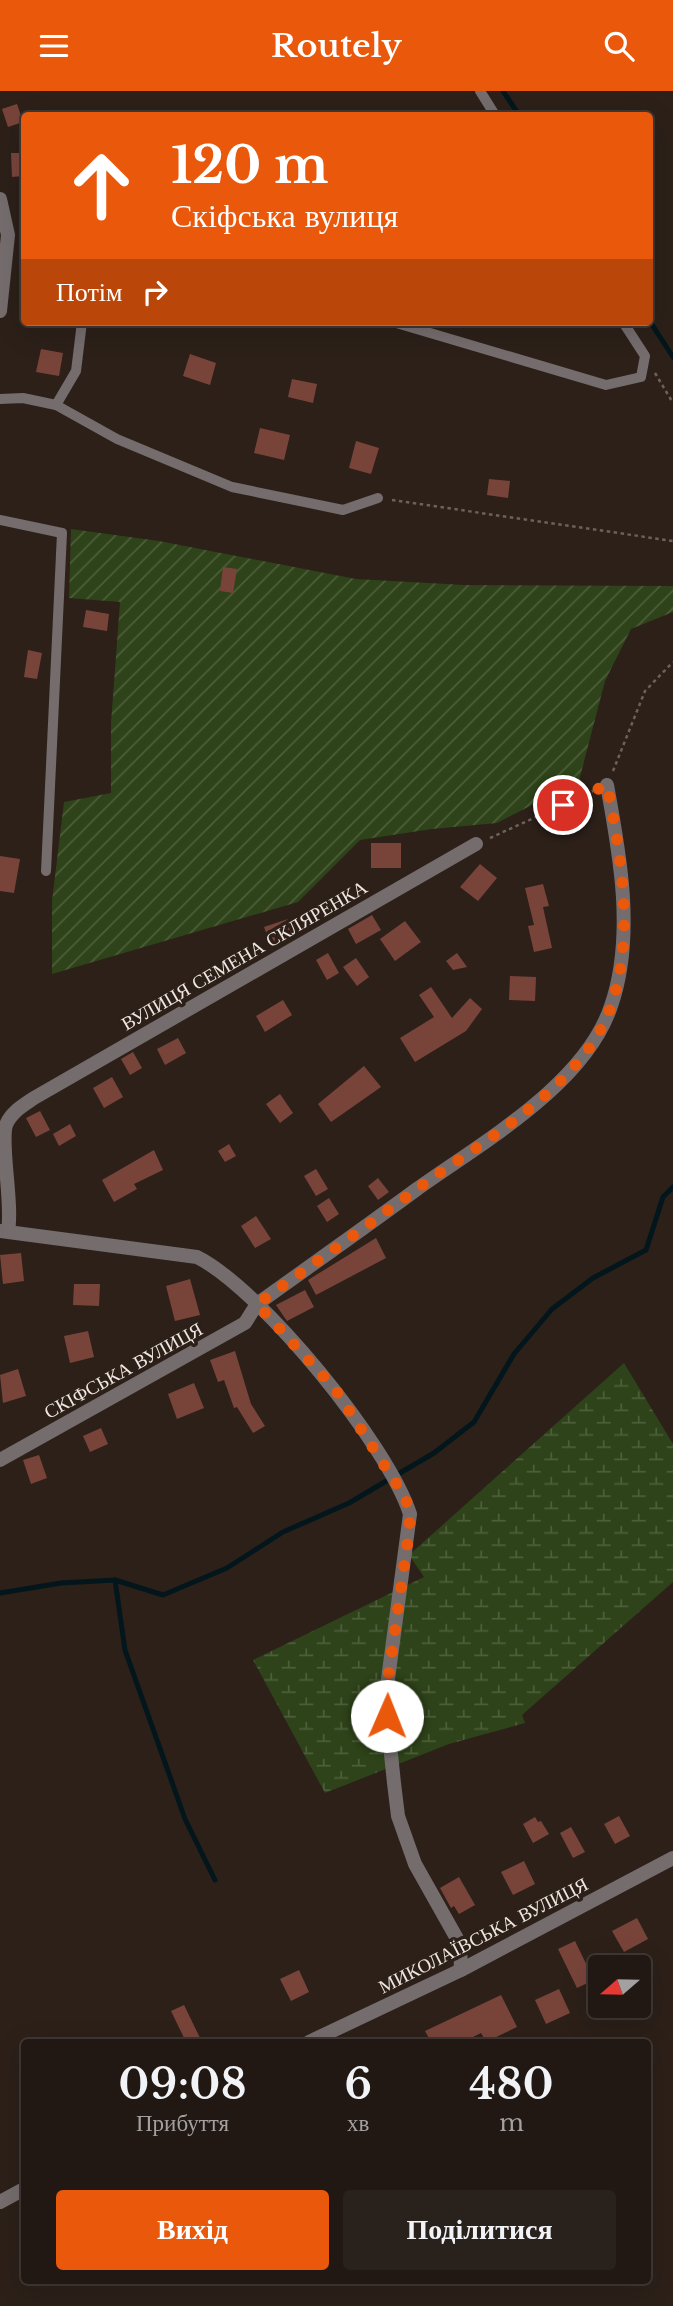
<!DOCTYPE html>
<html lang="uk">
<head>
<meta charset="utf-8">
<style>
	body { margin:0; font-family:"Libre Baskerville",serif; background:#29211c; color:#f1f3f6; height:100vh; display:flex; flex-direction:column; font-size:26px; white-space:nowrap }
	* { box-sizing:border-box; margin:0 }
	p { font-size:23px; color:#a2a0a0 }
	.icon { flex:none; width:38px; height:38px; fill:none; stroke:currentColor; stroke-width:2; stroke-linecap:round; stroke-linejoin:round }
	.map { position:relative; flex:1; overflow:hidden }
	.panel { position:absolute; left:21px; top:1948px; width:630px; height:245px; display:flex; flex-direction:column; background:#211813; border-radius:7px; box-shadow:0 7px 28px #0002,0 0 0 2px #3e3733 }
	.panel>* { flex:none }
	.banner { position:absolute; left:21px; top:21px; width:632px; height:214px; border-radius:7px; box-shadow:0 7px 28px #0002,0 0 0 2px #3e3733; background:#ea580c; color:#fff; overflow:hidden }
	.needle { width:46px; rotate:250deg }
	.controls { position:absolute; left:588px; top:1864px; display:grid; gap:14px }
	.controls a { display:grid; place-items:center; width:63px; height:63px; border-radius:7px; background:#211813; box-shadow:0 7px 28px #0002,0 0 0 2px #3e3733; font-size:35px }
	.pin { position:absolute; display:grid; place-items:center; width:60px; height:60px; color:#fff; margin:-30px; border:4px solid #fff; border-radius:50%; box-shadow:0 2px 7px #0007 }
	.me { position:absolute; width:77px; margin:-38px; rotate:1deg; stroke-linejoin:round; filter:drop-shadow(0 0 5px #0008) }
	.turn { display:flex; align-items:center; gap:24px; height:147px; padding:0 35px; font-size:32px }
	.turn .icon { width:91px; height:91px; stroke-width:2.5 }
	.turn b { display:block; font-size:49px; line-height:60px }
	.then { display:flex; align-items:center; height:66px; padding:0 35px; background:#0003; gap:14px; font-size:26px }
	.eta { display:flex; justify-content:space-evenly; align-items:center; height:119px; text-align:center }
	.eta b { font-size:42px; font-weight:600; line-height:49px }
	.action { display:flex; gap:14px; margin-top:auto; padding:14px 35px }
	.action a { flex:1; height:80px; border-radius:7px; background:#ea580c; color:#fff; font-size:28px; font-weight:600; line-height:80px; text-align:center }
	.action a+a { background:#29211c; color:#f1f3f6 }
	header { display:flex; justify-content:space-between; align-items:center; height:91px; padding:0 35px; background:#ea580c; color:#fff; font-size:32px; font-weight:600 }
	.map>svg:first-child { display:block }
	.wetland { fill:url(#wetland-marsh) }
	.garden { fill:url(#garden-furrows) }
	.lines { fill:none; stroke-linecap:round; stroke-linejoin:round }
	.stream { stroke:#03161c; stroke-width:5 }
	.building { fill:#78443a }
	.path { stroke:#6c615b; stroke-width:2.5; stroke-dasharray:3.5 3.5; stroke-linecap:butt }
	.service { stroke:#746c6d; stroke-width:10 }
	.minor { stroke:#746c6d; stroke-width:14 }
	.tertiary { stroke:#746c6d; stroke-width:14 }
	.route { stroke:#ea580c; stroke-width:12; stroke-dasharray:0 21.6 }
	.labels { text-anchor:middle; stroke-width:7; stroke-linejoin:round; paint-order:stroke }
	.street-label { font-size:19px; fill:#efe6e2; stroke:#2c2019 }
</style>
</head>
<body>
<header><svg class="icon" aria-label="menu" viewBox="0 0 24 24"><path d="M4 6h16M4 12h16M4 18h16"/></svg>Routely<svg class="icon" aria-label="search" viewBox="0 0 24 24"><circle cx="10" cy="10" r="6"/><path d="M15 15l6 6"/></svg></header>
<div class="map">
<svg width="673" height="2215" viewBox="0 0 673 2215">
	<defs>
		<pattern id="wetland-marsh" width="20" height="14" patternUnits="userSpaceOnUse" patternTransform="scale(1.75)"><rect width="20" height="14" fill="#2e4319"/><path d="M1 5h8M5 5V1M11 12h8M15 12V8" fill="none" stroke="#4d5e3a"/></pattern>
		<pattern id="garden-furrows" width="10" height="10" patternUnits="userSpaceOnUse" patternTransform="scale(1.75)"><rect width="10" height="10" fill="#2e4319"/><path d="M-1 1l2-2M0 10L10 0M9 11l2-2" fill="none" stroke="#4d5e3a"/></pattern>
	</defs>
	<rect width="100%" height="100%" fill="#2c2019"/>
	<path class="wetland" d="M 624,1272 L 673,1353 L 673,1491 L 522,1624 L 525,1632 L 449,1653 L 325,1702 L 253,1569 L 424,1486 L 409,1464 Z"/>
	<path class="garden" d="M 71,438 L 159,450 L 356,488 L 464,494 L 673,495 L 673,521 L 631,538 L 605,590 L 579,690 L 497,732 L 432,738 L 360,749 L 298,811 L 52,883 L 52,810 L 64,711 L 111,702 L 111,632 L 120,511 L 69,507 Z"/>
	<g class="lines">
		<g class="stream">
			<path d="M 503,0 L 519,24"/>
			<path d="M 649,229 L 673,266"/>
			<path d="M 115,1489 L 125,1559 L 185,1728 L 215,1789"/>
			<path d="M 0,1502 L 61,1492 L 115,1489 L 163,1504 L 227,1477 L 283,1441 L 349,1412 L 434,1362 L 474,1331 L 514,1263 L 552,1218 L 593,1187 L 646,1159 L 663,1106 L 673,1096"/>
		</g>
	</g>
	<g class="building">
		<path d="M 17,13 L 23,31 L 8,36 L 2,18 Z"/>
		<path d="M 11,62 L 24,62 L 24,85 L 12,86 Z"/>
		<path d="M 41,258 L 63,262 L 59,285 L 36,281 Z"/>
		<path d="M 190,263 L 216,272 L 210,294 L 183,285 Z"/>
		<path d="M 292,288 L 317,293 L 313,312 L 288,306 Z"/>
		<path d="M 260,337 L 290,344 L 284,369 L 254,362 Z"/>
		<path d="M 356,350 L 379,357 L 371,383 L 349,377 Z"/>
		<path d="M 489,388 L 510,390 L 508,407 L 487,404 Z"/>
		<path d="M 223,476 L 237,478 L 233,502 L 220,500 Z"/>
		<path d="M 86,519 L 109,523 L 107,540 L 83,536 Z"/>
		<path d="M 28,559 L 42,562 L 37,588 L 24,586 Z"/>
		<rect x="371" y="752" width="30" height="25"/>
		<path d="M 0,765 L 20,768 L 14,802 L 0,800 Z"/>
		<path d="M 480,773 L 497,787 L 478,810 L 460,796 Z"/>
		<path d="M 543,793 L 549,815 L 543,816 L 552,857 L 534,861 L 528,835 L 534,834 L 525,797 Z"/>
		<path d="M 372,824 L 381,839 L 356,853 L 348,838 Z"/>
		<path d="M 288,828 L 294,845 L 270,853 L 264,836 Z"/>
		<path d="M 405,830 L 421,851 L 395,870 L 380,848 Z"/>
		<path d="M 328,862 L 339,882 L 327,889 L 316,869 Z"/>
		<path d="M 457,862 L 467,876 L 453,879 L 446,870 Z"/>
		<path d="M 356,867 L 369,886 L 357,895 L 343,876 Z"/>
		<path d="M 510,885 L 536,886 L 535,910 L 509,909 Z"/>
		<path d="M 431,896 L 452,927 L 470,907 L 482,918 L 466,940 L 415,971 L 400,947 L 434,926 L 419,904 Z"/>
		<path d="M 283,909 L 292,924 L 265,941 L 256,925 Z"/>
		<path d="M 178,947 L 186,962 L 165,974 L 157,958 Z"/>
		<path d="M 133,961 L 142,977 L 130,984 L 121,968 Z"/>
		<path d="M 364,975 L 381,996 L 331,1031 L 318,1013 Z"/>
		<path d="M 112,986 L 123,1006 L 104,1017 L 93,997 Z"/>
		<path d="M 280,1003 L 293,1022 L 280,1032 L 266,1013 Z"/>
		<path d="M 40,1020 L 50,1039 L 36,1046 L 26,1027 Z"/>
		<path d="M 70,1033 L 76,1045 L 59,1055 L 53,1043 Z"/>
		<path d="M 229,1053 L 236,1065 L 225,1071 L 218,1060 Z"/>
		<path d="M 154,1059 L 163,1079 L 134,1093 L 137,1098 L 114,1111 L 102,1089 Z"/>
		<path d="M 316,1078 L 328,1098 L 316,1105 L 304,1085 Z"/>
		<path d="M 378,1087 L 389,1101 L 378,1109 L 368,1095 Z"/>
		<path d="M 329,1107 L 339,1123 L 327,1131 L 317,1115 Z"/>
		<path d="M 256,1125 L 271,1148 L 255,1157 L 241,1135 Z"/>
		<path d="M 376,1147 L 386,1167 L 316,1204 L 308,1189 Z"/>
		<path d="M 21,1162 L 24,1190 L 3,1193 L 0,1164 Z"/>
		<path d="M 190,1188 L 200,1224 L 175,1230 L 166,1195 Z"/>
		<path d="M 74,1193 L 100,1193 L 99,1215 L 73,1214 Z"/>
		<path d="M 305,1199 L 314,1216 L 287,1230 L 276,1214 Z"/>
		<path d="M 88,1240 L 94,1266 L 70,1272 L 64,1245 Z"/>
		<path d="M 235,1260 L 251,1313 L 265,1335 L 253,1342 L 237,1316 L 234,1317 L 224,1289 L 218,1291 L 210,1269 Z"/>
		<path d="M 18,1278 L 26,1305 L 3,1312 L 0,1284 Z"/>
		<path d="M 194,1292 L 204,1317 L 177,1328 L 168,1303 Z"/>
		<path d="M 101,1337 L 108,1353 L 90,1361 L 83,1345 Z"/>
		<path d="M 39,1364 L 47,1387 L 31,1393 L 23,1369 Z"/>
		<path d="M 619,1725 L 630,1745 L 615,1753 L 604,1733 Z"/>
		<path d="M 535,1726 L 538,1731 L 541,1730 L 549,1743 L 533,1752 L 523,1733 Z"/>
		<path d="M 571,1736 L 585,1761 L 573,1767 L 560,1742 Z"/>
		<path d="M 524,1770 L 535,1793 L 513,1804 L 501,1781 Z"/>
		<path d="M 459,1786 L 475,1814 L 459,1823 L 454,1815 L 451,1817 L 440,1797 Z"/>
		<path d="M 637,1827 L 648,1848 L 624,1861 L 612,1840 Z"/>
		<path d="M 575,1850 L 594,1889 L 577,1897 L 558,1858 Z"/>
		<path d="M 299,1879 L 309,1901 L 291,1910 L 280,1888 Z"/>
		<path d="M 559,1898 L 570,1922 L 546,1933 L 535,1909 Z"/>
		<path d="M 501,1904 L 517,1936 L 486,1951 L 481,1942 L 463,1951 L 431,1951 L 425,1940 Z"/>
		<path d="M 184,1914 L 202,1951 L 186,1951 L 171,1920 Z"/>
	</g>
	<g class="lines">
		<g class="path">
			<path d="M 655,282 L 673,312"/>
			<path d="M 392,409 L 673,450"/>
			<path d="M 613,680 L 645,600 L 673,571"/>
			<path d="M 490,747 L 593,700"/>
		</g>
		<g class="service">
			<path d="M 480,0 L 495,24"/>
			<path d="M 393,231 L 606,294 L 641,286 L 645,265 L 623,231"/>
			<path d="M 0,308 L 23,307 L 56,314 L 117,348 L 232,396 L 343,419 L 378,407"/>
			<path d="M 56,314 L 76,280 L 82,231"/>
			<path d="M 0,429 L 62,442 L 46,780"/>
		</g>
		<g class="minor">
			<path d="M 0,108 L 8,144 L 0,220"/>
			<path d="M 0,1140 L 197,1166 C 261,1198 388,1354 410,1423 L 388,1588 L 387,1625 L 394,1692 L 398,1725 L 415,1773 L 460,1853 L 461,1879"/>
			<path d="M 8,1140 C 13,1112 0,1052 6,1034 C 11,1021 24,1014 34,1007 L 476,753"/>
			<path d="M 0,1369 L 245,1232 L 257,1213 C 310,1175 364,1137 417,1098 C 481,1052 585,994 611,915 C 635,846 620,764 607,694"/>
		</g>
		<g class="tertiary">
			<path d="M 309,1951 L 461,1879 L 673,1767"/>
			<path d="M 0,2111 L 24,2098"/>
		</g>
	</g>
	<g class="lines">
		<path class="route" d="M 387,1625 L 388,1588 L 409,1441 L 410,1423 L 405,1406 L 335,1298 L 257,1213 C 312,1174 367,1135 421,1095 C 485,1049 585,993 611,915 C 635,846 621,764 607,694 L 563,714"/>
	</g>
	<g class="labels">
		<g class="street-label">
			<text transform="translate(244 864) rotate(-30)" y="7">ВУЛИЦЯ СЕМЕНА СКЛЯРЕНКА</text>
			<text transform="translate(123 1279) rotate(-29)" y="7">СКІФСЬКА ВУЛИЦЯ</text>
			<text transform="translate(483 1844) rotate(-27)" y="7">МИКОЛАЇВСЬКА ВУЛИЦЯ</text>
		</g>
	</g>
</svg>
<div class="controls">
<a><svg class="needle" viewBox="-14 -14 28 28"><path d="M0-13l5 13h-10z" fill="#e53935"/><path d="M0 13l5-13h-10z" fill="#a2a0a0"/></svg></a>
</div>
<div class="pin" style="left:563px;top:714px;background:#d93025"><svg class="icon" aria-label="arrive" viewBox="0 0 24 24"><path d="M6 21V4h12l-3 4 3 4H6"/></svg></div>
<svg class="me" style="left:387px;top:1625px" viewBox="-20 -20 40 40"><circle r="19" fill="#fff"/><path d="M0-13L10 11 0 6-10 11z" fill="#ea580c"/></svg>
<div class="banner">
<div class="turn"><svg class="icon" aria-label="ahead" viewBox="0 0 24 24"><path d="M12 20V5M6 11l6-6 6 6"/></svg><div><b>120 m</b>Скіфська вулиця</div></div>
<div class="then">Потім<svg class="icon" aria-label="right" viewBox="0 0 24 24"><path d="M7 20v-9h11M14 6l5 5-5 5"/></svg></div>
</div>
<section class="panel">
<div class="eta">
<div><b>09:08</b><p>Прибуття</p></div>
<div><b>6</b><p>хв</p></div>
<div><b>480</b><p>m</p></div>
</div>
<div class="action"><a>Вихід</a><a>Поділитися</a></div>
</section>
</div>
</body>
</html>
